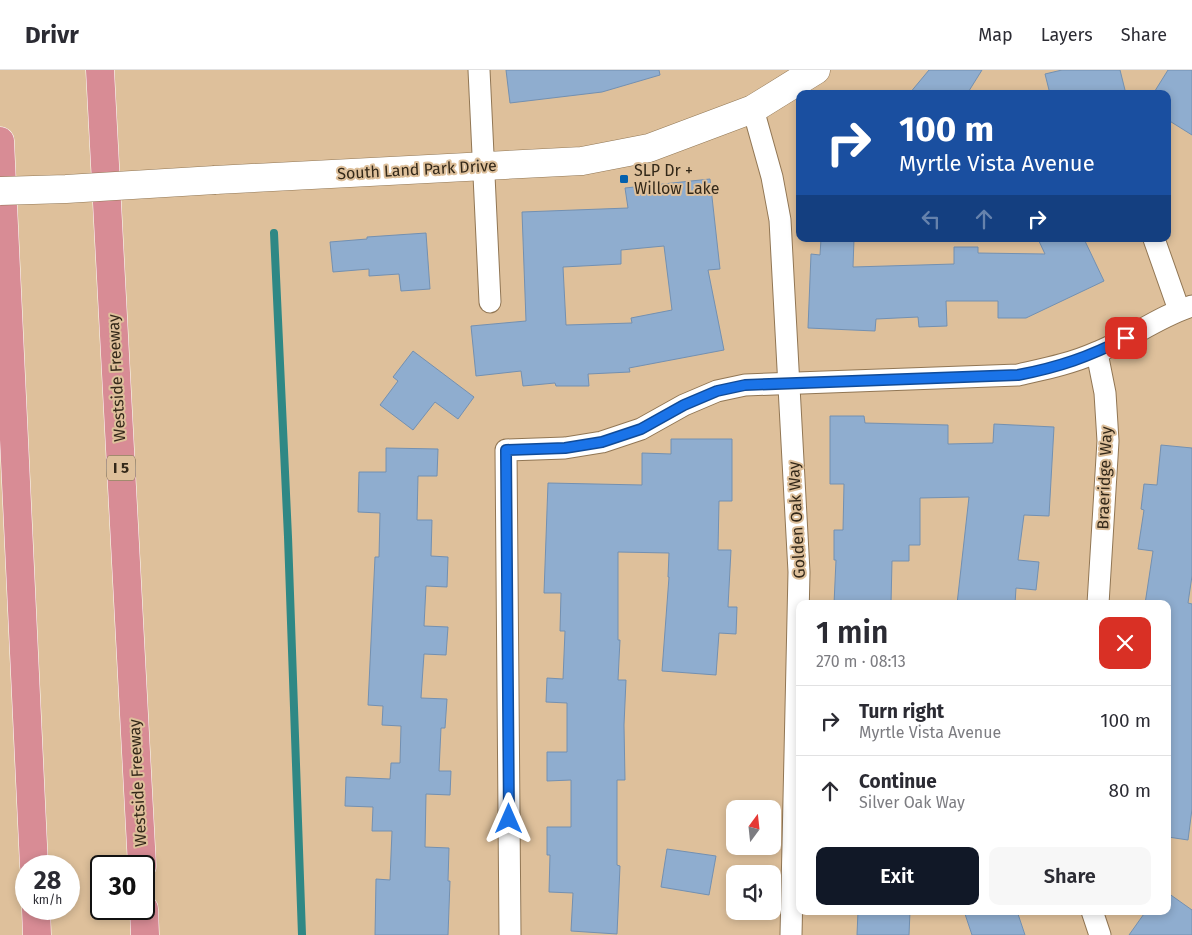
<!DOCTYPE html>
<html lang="en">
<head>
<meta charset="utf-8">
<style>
	body { margin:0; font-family:"Fira Sans",sans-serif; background:#f7f7f7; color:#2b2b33; height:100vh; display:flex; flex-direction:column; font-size:19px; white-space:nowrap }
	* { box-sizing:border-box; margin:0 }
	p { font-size:16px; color:#7c7c81 }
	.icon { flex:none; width:28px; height:28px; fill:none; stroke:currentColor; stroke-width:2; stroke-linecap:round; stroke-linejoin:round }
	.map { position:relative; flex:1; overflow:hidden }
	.drawer { position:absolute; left:796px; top:530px; width:375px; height:315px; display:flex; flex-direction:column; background:#fff; border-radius:10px; box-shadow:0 2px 8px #0003 }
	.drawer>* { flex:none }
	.top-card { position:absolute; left:796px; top:20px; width:375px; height:152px; border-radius:10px; box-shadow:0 2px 8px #0003; background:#1a4fa0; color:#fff; overflow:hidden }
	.needle { width:32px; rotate:15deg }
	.tools { position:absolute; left:726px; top:730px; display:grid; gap:10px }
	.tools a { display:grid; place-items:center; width:55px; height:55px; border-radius:10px; background:#fff; box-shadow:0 2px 8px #0003; font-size:25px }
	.speed { position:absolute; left:15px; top:785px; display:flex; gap:10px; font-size:25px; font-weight:700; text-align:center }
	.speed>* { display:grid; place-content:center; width:65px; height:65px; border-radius:50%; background:#fff; box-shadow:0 2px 8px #0003; line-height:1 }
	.speed small { font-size:12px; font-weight:400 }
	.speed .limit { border:2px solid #111; border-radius:8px; background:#fff; color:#111 }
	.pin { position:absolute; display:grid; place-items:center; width:42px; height:42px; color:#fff; margin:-21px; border-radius:10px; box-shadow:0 2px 8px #0006 }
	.me { position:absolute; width:55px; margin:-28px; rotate:0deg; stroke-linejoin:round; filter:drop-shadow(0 0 4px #0008) }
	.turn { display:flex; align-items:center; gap:18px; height:105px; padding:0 20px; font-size:22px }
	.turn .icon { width:65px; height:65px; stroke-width:2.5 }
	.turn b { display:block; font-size:35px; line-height:42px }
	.lanes { display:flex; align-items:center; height:48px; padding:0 20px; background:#0003; justify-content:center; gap:25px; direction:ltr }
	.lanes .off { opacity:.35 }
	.round { display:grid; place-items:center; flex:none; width:52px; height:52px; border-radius:10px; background:#f7f7f7 }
	.headline { display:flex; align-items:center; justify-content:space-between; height:85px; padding:0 20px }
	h1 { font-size:30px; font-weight:600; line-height:38px }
	.primary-button { display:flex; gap:10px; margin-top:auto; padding:10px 20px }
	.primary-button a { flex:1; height:58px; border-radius:10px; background:#111827; color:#fff; font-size:20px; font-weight:600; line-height:58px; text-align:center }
	.primary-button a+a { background:#f7f7f7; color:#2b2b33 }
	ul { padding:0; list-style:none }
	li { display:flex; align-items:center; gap:15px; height:70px; padding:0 20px; border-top:1px solid #e1e1e2 }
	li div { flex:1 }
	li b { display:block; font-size:19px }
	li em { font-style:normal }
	header { display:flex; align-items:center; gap:30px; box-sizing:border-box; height:70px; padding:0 25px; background:#fff; border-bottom:1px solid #e1e1e2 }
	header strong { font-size:24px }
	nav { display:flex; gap:28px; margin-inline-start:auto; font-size:18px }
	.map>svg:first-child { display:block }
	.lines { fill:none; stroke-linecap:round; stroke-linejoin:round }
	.stream { stroke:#2f8885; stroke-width:8 }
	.building { fill:#8fadcf; stroke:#7390b1; fill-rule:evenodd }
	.minor-casing { stroke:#917654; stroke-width:23 }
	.tertiary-casing { stroke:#917654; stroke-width:29 }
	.motorway-casing { stroke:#fff; stroke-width:29 }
	.minor { stroke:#fff; stroke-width:21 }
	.tertiary { stroke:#fff; stroke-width:28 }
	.motorway { stroke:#d88c95; stroke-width:28 }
	.tertiary-bridge-casing { stroke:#917654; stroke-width:29; stroke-linecap:butt }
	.tertiary-bridge { stroke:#fff; stroke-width:28 }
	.route-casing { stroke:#114b97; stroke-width:12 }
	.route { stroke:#1a73e8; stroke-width:9 }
	.poi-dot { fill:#0460ad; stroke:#dec09b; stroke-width:2 }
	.labels { text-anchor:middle; stroke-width:4; stroke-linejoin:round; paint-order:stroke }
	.shield { fill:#dec09b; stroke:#665640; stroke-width:1 }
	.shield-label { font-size:15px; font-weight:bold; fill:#332819 }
	.street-label { font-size:16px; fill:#332819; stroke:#dec09b }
	.poi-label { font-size:16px; fill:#332819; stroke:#dec09b; text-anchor:start }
</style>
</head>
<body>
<header>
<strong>Drivr</strong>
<nav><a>Map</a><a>Layers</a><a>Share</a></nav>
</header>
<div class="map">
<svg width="1192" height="865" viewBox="0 0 1192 865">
	<rect width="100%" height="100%" fill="#dec09b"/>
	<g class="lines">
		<path class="stream" d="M 274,163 L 288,467 L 302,865"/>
	</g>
	<g class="building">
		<path d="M 506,0 L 659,0 L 660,5 L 602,22 L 510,33 Z"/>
		<path d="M 929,0 L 982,0 L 967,24 L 909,24 Z"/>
		<path d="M 1062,0 L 1120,0 L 1126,24 L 1050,24 L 1045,4 Z"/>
		<path d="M 1168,0 L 1192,0 L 1192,65 L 1168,50 L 1168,24 L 1153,24 Z"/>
		<path d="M 710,109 L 720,199 L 708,200 L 724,280 L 629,298 L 630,302 L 588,304 L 589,316 L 556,316 L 555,313 L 523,316 L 521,301 L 476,306 L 471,256 L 526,251 L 522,142 L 628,138 L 625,118 ZM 664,176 L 672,240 L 631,248 L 632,253 L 566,255 L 563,197 L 621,194 L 621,180 Z"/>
		<path d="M 426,163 L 430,219 L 401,221 L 399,204 L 369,206 L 369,199 L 333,202 L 330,172 L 367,169 L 367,167 Z"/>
		<path d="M 821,169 L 854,169 L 853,197 L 954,194 L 954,177 L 978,177 L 978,183 L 1045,184 L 1038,169 L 1084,169 L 1104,211 L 1026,248 L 998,248 L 998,231 L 946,231 L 947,256 L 919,257 L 918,247 L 876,249 L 875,261 L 808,258 L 811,184 L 820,185 Z"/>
		<path d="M 413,281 L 474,327 L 458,349 L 435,332 L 413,360 L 380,335 L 398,311 L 393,307 Z"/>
		<path d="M 830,346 L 864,346 L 865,353 L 948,355 L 948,374 L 993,373 L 994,354 L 1054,357 L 1049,446 L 1024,445 L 1018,490 L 1039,492 L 1036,520 L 1016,518 L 1015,534 L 957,534 L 969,427 L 920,428 L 920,475 L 909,475 L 909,491 L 892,491 L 891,534 L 834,534 L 836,490 L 834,490 L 834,460 L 843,460 L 844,414 L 830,414 Z"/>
		<path d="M 671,369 L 732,369 L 732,431 L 719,431 L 718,480 L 731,480 L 728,537 L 737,537 L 736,564 L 719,563 L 716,605 L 662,601 L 669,507 L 668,507 L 669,483 L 618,482 L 618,570 L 620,570 L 618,610 L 626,610 L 624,655 L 625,710 L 617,710 L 617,795 L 620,796 L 617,864 L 571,861 L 573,823 L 549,822 L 550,785 L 547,785 L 547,757 L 571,757 L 571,710 L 547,711 L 547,682 L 567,682 L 567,633 L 546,632 L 547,608 L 563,609 L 565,561 L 560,561 L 561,523 L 544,523 L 548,413 L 642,415 L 642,383 L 671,384 Z"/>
		<path d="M 1161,375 L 1192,378 L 1192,506 L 1188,533 L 1192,534 L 1192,739 L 1188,770 L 1168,767 L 1168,534 L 1145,534 L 1153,481 L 1138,479 L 1144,440 L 1141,439 L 1144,414 L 1157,415 Z"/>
		<path d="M 386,378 L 438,379 L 437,406 L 418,406 L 417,450 L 432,450 L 431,486 L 448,487 L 447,517 L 426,516 L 424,556 L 448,557 L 446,585 L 424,584 L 421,628 L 447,629 L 445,658 L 441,658 L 439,701 L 451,701 L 450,725 L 426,724 L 425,777 L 449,778 L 448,811 L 450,811 L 448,865 L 375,865 L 376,809 L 390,810 L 392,761 L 372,761 L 373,737 L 345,736 L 346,707 L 390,709 L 391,693 L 400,693 L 401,656 L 382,655 L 383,636 L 368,635 L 375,487 L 379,487 L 380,443 L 358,442 L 359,402 L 386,402 Z"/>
		<path d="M 667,779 L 716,786 L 709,825 L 661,817 Z"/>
		<path d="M 1168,823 L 1192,840 L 1192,865 L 1129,865 L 1146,841 L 1168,841 Z"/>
		<path d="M 858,841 L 910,841 L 909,865 L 857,865 Z"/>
		<path d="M 964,841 L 1017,841 L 1025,865 L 972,865 Z"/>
	</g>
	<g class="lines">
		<g class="minor-casing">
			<g id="minor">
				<path d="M 479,0 L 490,232"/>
				<path d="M 753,39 L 772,107 L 780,150 L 799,502 L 791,865"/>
				<path d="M 1154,169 L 1179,240"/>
				<path d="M 1097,283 L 1105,323 L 1108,371 L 1098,534"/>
				<path d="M 1092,841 L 1100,865"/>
				<path d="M 510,865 L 506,380 L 565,378 L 602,372 L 641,359 L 684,335 L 717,321 L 745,315 L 1018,305 C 1044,299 1070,294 1095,283 C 1129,270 1157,247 1192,236"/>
			</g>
		</g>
		<g class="tertiary-casing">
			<path id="tertiary" d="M 215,110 L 582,91 L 649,78 L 753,39 L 816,0"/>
		</g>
		<g class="motorway-casing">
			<g id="motorway">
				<path d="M 100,0 L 142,796"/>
				<path d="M 0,71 L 34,796"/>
				<path d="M 36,839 L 37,865"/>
				<path d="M 144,839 L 145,865"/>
			</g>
		</g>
		<use href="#minor" class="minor"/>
		<use href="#tertiary" class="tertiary"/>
		<use href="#motorway" class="motorway"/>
		<g class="tertiary-bridge-casing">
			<path id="tertiary-bridge" d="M 0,121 L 66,119 L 215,110"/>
		</g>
		<use href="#tertiary-bridge" class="tertiary-bridge"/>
	</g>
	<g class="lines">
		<g class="route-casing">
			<path id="route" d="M 509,749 L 506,380 L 565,378 L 602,372 L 641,359 L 684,335 L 717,321 L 745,315 L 1018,305 C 1060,297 1088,287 1126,268"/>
		</g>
		<use href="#route" class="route"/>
	</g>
	<rect class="poi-dot" x="619" y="104" width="10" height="10" rx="2.5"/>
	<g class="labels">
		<rect class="shield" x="107" y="385.5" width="28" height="25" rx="4"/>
		<g class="shield-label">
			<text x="121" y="403">I 5</text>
		</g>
		<g class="street-label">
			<text transform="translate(417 99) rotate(-3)" y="6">South Land Park Drive</text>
			<text transform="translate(116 308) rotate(-93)" y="6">Westside Freeway</text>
			<text transform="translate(1104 408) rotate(-88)" y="6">Braeridge Way</text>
			<text transform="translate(796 450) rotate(-93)" y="6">Golden Oak Way</text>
			<text transform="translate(137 713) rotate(-93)" y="6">Westside Freeway</text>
		</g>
		<g class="poi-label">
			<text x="634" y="106">SLP Dr +<tspan x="634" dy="18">Willow Lake</tspan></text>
		</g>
	</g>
</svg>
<div class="tools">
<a><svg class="needle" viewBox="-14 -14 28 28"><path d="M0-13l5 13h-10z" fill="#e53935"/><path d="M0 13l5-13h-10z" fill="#7c7c81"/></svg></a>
<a><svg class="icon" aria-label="sound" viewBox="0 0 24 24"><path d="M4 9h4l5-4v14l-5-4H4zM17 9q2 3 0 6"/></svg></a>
</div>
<div class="speed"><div>28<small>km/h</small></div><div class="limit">30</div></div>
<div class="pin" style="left:1126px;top:268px;background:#d93025"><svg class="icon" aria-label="arrive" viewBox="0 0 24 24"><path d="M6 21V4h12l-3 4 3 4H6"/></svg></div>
<svg class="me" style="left:509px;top:749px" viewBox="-20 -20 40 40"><path d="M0-17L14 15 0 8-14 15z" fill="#1a73e8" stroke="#fff" stroke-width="4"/></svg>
<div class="top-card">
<div class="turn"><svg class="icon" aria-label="right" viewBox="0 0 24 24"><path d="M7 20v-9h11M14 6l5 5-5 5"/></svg><div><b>100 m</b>Myrtle Vista Avenue</div></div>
<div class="lanes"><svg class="icon off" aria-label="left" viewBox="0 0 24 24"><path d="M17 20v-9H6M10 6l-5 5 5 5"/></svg><svg class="icon off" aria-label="ahead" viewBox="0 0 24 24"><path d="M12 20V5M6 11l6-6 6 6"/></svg><svg class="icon" aria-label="right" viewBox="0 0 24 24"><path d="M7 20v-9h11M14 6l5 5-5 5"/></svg></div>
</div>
<section class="drawer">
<div class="headline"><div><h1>1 min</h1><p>270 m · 08:13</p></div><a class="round" style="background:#d93025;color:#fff"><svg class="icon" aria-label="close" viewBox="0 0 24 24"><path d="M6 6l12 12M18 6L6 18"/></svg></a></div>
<ul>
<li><svg class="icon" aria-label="right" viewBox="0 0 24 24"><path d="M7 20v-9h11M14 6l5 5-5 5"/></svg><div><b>Turn right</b><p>Myrtle Vista Avenue</p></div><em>100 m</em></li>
<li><svg class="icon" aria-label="ahead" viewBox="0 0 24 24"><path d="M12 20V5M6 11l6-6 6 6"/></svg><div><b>Continue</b><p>Silver Oak Way</p></div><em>80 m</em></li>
</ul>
<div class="primary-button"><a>Exit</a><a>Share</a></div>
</section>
</div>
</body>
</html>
